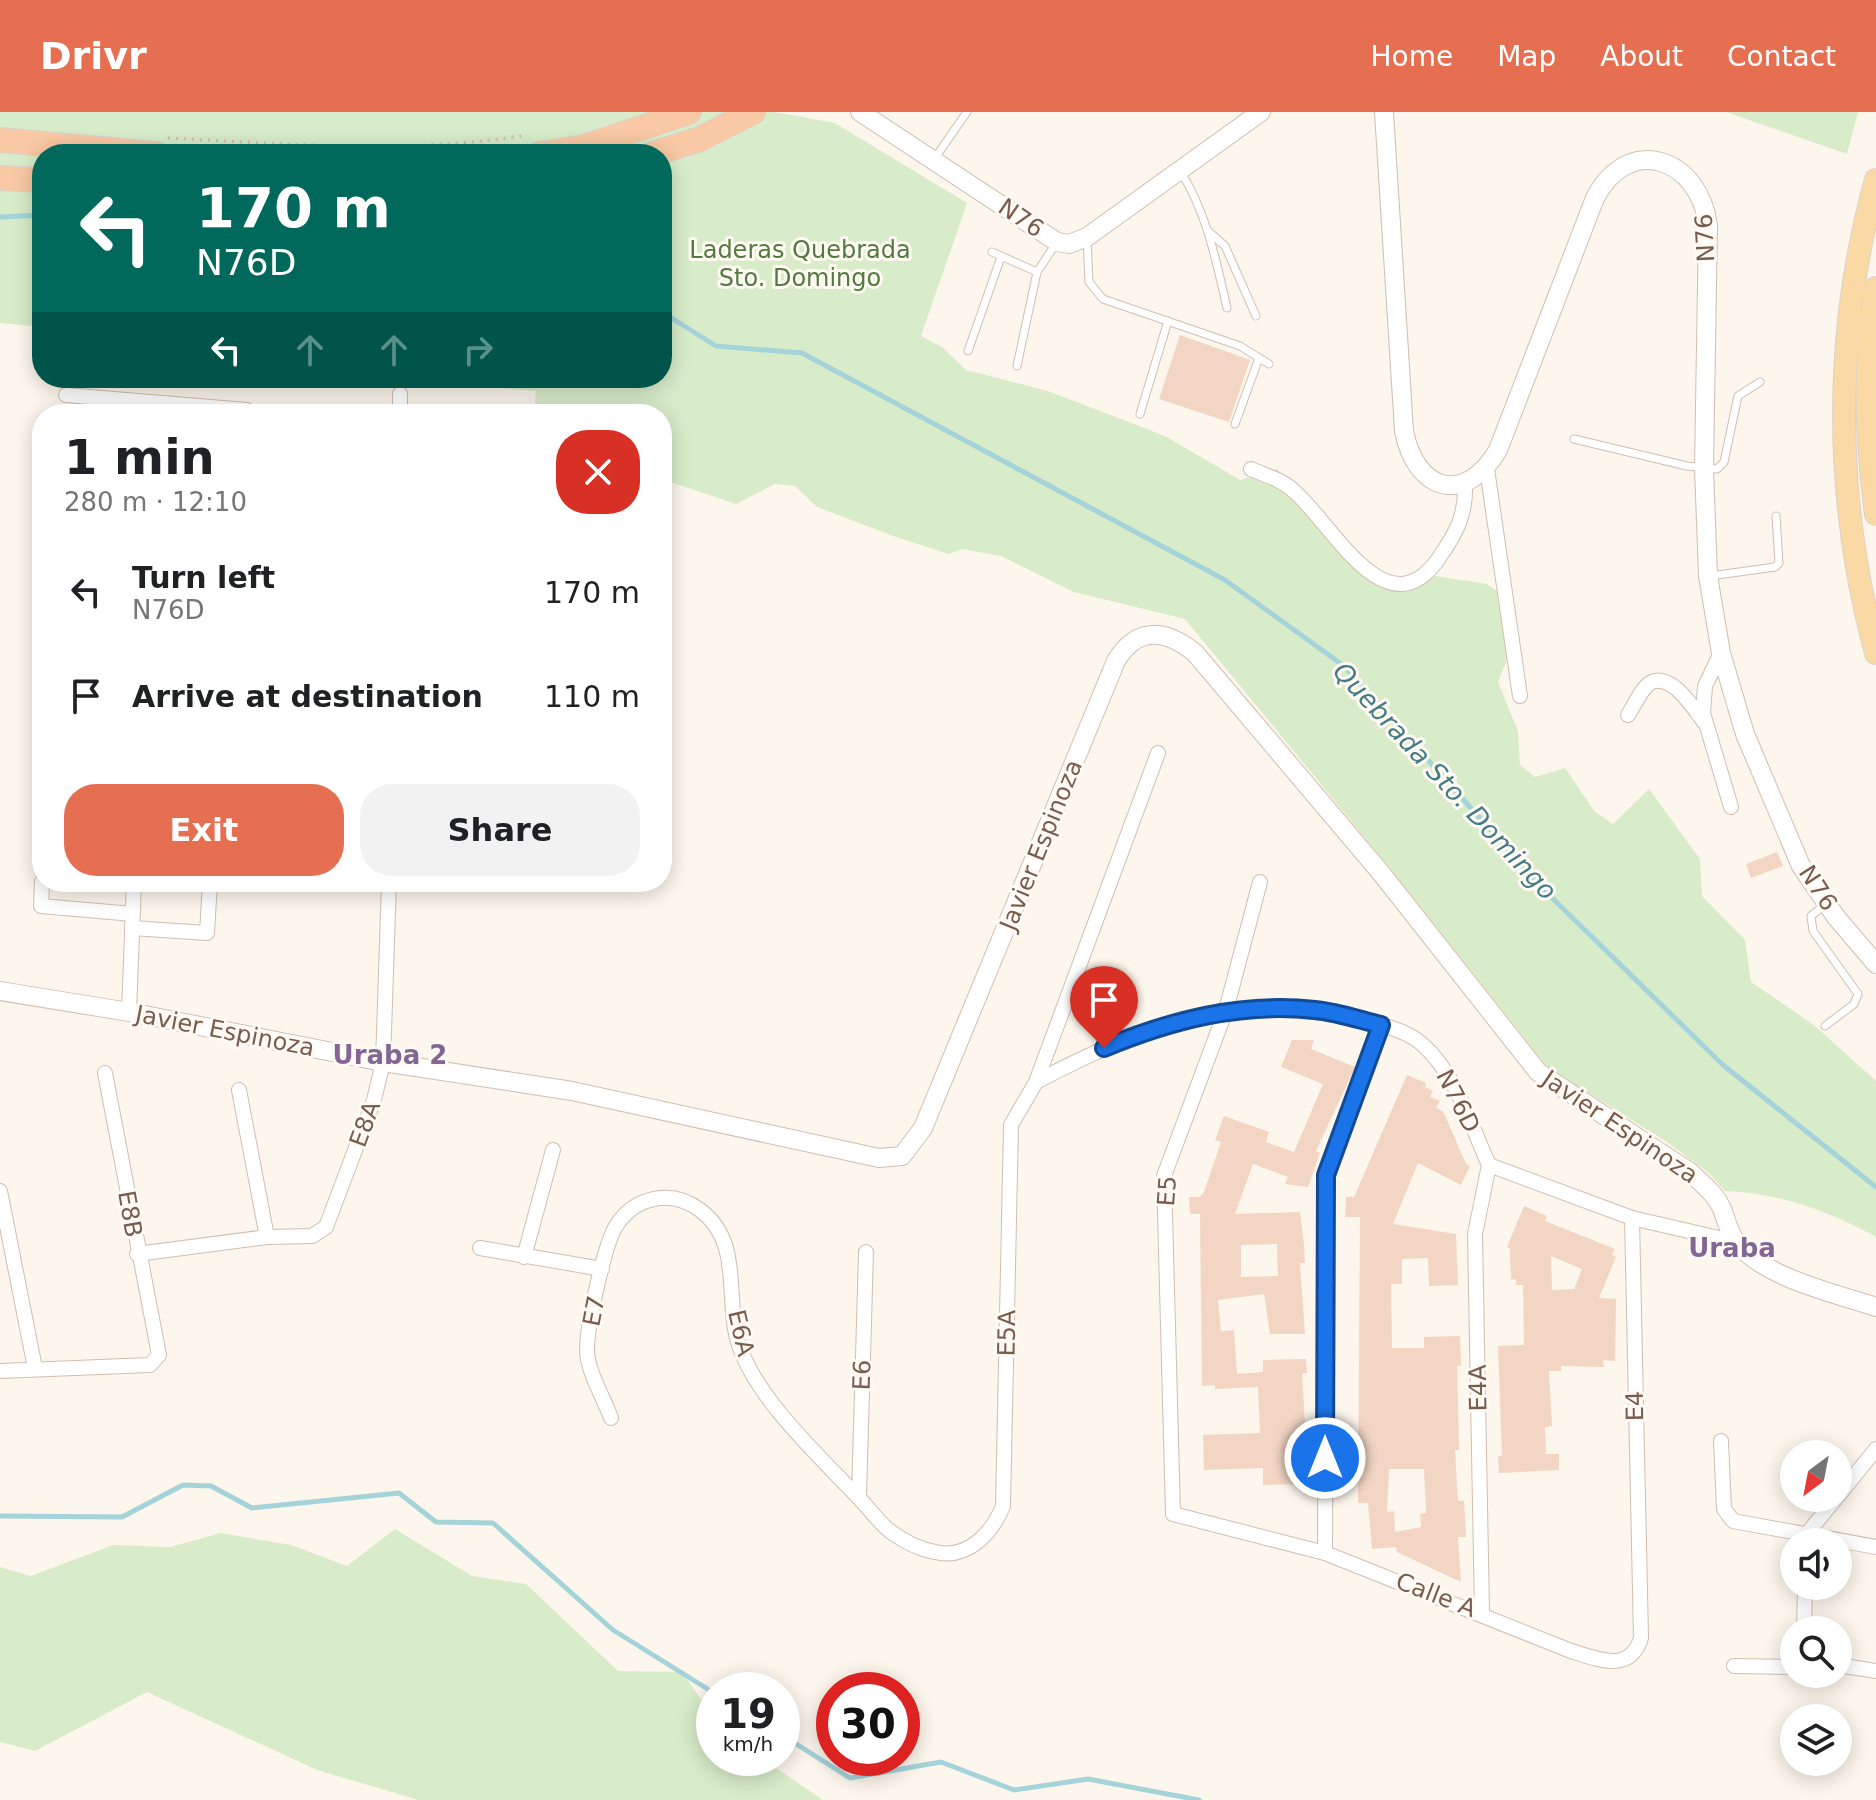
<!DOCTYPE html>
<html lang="en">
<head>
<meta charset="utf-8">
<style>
	body { margin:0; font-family:"DejaVu Sans",sans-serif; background:#f2f2f2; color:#202124; height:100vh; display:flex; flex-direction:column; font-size:30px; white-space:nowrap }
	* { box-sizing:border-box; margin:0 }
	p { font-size:26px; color:#757577 }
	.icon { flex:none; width:44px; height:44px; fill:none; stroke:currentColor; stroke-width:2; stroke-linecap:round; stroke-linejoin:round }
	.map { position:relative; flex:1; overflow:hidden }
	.panel { position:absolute; left:32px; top:292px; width:640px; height:488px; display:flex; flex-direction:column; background:#fff; border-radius:32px; box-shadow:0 4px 20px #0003 }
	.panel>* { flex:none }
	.banner { position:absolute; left:32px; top:32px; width:640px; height:244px; border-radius:32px; box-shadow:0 4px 20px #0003; background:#00695c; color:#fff; overflow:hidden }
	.needle { width:52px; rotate:212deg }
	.tools { position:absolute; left:1780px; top:1328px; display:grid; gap:16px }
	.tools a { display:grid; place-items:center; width:72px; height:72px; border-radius:50%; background:#fff; box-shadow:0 4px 20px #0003; font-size:40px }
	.speed { position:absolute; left:696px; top:1560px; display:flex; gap:16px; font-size:40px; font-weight:700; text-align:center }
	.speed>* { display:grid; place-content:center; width:104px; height:104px; border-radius:50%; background:#fff; box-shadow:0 4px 20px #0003; line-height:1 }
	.speed small { font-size:20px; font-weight:400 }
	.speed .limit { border:12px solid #d22; background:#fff; color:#111 }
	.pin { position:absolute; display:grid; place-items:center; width:68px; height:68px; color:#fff; margin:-82px -34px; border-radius:50% 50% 50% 0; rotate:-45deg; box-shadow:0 0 8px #0007 }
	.pin .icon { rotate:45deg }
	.me { position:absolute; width:88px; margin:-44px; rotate:0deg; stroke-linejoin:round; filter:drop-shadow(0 0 6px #0008) }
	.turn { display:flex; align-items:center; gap:28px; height:168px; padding:0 32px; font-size:36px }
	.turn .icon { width:104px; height:104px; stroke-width:2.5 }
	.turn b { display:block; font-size:56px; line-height:68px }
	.lanes { display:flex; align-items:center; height:76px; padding:0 32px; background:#0003; justify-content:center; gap:40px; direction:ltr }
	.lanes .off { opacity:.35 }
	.round { display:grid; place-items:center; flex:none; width:84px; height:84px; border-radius:32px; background:#f2f2f2 }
	.head { display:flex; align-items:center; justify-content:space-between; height:136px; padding:0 32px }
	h1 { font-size:48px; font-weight:700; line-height:60px }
	.button { display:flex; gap:16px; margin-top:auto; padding:16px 32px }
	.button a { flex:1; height:92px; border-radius:32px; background:#e76f51; color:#fff; font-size:32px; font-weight:700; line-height:92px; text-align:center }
	.button a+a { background:#f2f2f2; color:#202124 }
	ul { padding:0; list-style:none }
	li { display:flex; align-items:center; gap:24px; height:104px; padding:0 32px }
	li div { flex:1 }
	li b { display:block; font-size:30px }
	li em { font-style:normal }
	header { display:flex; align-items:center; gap:48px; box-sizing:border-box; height:112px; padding:0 40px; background:#e76f51; color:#fff }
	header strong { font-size:38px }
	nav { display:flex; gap:44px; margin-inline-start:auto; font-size:28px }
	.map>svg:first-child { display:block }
	.green { fill:#d8ecc9 }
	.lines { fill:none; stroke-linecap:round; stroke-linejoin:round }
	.stream { stroke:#a5d3da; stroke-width:5 }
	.building { fill:#f3d5c3; fill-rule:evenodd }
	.service-casing { stroke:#d1beb0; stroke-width:9 }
	.minor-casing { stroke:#d1beb0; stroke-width:16 }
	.tertiary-casing { stroke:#d1beb0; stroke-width:20 }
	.primary-casing { stroke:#dad1cd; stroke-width:24 }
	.trunk-casing { stroke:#dad1cd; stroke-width:26 }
	.path { stroke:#d9b8a5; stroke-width:3; stroke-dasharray:2 6; stroke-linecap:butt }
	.service { stroke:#fff; stroke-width:7 }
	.minor { stroke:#fff; stroke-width:14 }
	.tertiary { stroke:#fff; stroke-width:18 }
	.primary { stroke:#fbd9a5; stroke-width:22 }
	.trunk { stroke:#f9c8a4; stroke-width:24 }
	.route-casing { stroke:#114b97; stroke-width:20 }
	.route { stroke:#1a73e8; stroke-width:14 }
	.labels { text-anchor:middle; stroke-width:6; stroke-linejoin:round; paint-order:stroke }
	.street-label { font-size:24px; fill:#7a5c4d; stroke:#fffaf3 }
	.park-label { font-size:24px; fill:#537a41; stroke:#fffaf3 }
	.water-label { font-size:26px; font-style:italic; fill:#437c86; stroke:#fffaf3 }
	.neighbourhood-label { font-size:26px; font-weight:bold; fill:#846695; stroke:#fffaf3 }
</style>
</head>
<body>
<header>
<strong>Drivr</strong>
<nav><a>Home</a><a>Map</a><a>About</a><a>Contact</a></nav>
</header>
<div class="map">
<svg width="1876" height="1688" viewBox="0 0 1876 1688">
	<rect width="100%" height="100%" fill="#fdf6ec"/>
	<g class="green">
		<path d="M 0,0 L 775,0 L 835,11 L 967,91 L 921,224 L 942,235 L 966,258 L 1048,279 L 1165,324 L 1240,368 L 1277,357 L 1326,420 L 1394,475 L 1429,463 L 1487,472 L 1503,483 L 1511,538 L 1498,570 L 1518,619 L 1520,653 L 1535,665 L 1565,656 L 1595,700 L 1613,712 L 1649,677 L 1700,747 L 1702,784 L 1745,828 L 1751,870 L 1814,913 L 1876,969 L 1876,1125 C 1829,1099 1779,1081 1725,1079 L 1709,1061 L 1667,1030 L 1548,956 L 1389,755 L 1185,507 L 1074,480 L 1001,444 L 962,437 L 949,442 L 896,425 L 817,395 L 795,374 L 775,372 L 736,392 L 662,367 L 662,302 L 534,302 L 536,279 L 386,266 L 662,266 L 662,42 L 42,42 L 42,215 L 0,211 Z"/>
		<path d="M 1726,0 L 1858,0 L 1847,42 Z"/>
		<path d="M 395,1417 L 472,1464 L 526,1472 L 618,1559 L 682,1560 L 714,1606 L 714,1646 L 761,1646 L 823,1688 L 419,1688 L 317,1658 L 147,1580 L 35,1639 L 0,1630 L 0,1455 L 31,1464 L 113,1433 L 170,1435 L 221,1421 L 291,1433 L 347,1454 Z"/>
	</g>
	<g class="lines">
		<g class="stream">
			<path d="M 0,105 L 42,103"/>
			<path d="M 662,200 L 716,234 L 802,241 L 1225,468 L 1344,554 L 1544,778 L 1723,953 L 1876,1075"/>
			<path d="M 0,1404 L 122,1405 L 183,1373 L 211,1374 L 252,1396 L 399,1381 L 436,1410 L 493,1411 L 613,1518 L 714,1581"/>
			<path d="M 782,1623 L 850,1666 L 941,1650 L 1014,1678 L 1088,1667 L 1199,1688"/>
		</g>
	</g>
	<g class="building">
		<path d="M 1180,223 L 1250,248 L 1229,310 L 1159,287 Z"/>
		<path d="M 1777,740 L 1783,754 L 1751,766 L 1746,752 Z"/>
		<path d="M 1292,928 L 1314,928 L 1311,937 L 1355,955 L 1316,1039 L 1320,1041 L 1308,1075 L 1285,1072 L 1288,1065 L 1253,1052 L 1235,1102 L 1300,1100 L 1304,1133 L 1305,1151 L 1300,1151 L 1305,1222 L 1270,1222 L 1264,1182 L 1218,1188 L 1221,1219 L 1234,1218 L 1237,1262 L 1263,1260 L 1263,1248 L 1306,1247 L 1307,1261 L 1302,1261 L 1305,1313 L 1309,1313 L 1308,1372 L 1263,1373 L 1263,1356 L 1204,1358 L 1203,1323 L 1260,1321 L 1258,1275 L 1215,1277 L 1215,1273 L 1202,1274 L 1200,1102 L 1190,1102 L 1189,1085 L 1200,1085 L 1204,1080 L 1221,1030 L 1215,1028 L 1224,1004 L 1269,1020 L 1266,1030 L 1294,1040 L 1323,972 L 1281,955 ZM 1277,1132 L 1278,1164 L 1241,1165 L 1241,1133 Z"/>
		<path d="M 1407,963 L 1426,971 L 1425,975 L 1433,979 L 1430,985 L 1440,989 L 1436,996 L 1443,999 L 1466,1052 L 1470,1054 L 1461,1073 L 1418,1051 L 1393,1112 L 1456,1122 L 1458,1173 L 1429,1174 L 1428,1146 L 1402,1147 L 1402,1172 L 1391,1172 L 1392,1236 L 1424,1236 L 1424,1225 L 1460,1224 L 1461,1254 L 1457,1254 L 1459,1338 L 1455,1338 L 1458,1389 L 1464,1389 L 1466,1425 L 1458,1425 L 1461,1470 L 1397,1440 L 1396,1435 L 1372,1437 L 1368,1391 L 1358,1391 L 1360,1105 L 1345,1105 L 1346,1085 L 1354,1085 ZM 1389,1357 L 1424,1357 L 1426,1401 L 1420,1402 L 1421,1415 L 1395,1420 L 1394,1399 L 1387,1400 Z"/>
		<path d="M 1524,1094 L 1547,1104 L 1545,1109 L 1615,1137 L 1612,1143 L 1616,1145 L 1599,1186 L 1616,1187 L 1615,1249 L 1603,1248 L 1604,1255 L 1561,1254 L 1561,1259 L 1549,1259 L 1552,1314 L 1545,1315 L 1546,1342 L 1559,1342 L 1559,1358 L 1499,1361 L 1498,1344 L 1502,1344 L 1498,1234 L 1524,1233 L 1523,1173 L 1516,1173 L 1516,1167 L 1511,1168 L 1510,1137 L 1507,1135 ZM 1551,1144 L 1582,1157 L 1574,1177 L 1552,1178 Z"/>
	</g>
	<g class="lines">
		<g class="service-casing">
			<g id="service">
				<path d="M 935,46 L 967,0"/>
				<path d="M 1181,60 C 1207,102 1216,148 1227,196"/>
				<path d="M 1209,120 L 1225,134 L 1256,204"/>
				<path d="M 1087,126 L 1089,170 L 1103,187 L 1240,234 L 1269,252"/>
				<path d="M 992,140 L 1037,160 L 1057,130"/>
				<path d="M 968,239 L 1001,145"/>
				<path d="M 1017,254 L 1037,160"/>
				<path d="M 1140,302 L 1168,209"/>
				<path d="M 1235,312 L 1259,246"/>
				<path d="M 1574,327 L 1687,354 L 1717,357 L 1724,350 L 1738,284 L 1760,270"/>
				<path d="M 1710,464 L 1775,455 L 1779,451 L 1776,404"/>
				<path d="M 1825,914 L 1854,892 L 1858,882 L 1813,819 L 1811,804 L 1825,793"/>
			</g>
		</g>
		<g class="minor-casing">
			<g id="minor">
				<path d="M 400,282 L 400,302"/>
				<path d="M 66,283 L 247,298"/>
				<path d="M 1251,357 C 1267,364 1283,368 1295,380 C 1333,413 1387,521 1439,446 C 1456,421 1466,404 1465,373"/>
				<path d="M 1487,357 L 1520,584"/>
				<path d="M 1721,541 L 1705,574 L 1703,601 L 1731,695"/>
				<path d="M 1628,603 C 1634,594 1641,577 1650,571 C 1671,559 1694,597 1704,610"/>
				<path d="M 42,770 L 41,794 L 133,802"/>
				<path d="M 1260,770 L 1226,898 L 1164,1064 L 1173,1402 L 1325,1441 L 1571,1539 C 1597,1547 1630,1562 1641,1526 L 1632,1106"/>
				<path d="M 132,816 L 207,821 L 210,770"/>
				<path d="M 129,900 L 134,770"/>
				<path d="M 1036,970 C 1142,914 1234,880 1355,907 C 1376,911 1405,917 1422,932 C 1457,963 1470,1012 1489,1053 L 1632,1106 L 1736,1130"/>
				<path d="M 239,978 L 267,1125"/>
				<path d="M 0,1079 L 35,1256"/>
				<path d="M 480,1136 L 602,1157"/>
				<path d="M 137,1142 L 267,1125 L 312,1124 L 326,1115 L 374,988 L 383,950 L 389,770"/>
				<path d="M 524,1145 L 553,1038"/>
				<path d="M 0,1259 L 150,1253 L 159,1243 L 105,961"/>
				<path d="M 611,1306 C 604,1286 587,1259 587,1238 C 587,1213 604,1134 616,1114 C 635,1084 672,1077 700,1098 C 744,1130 724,1189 739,1233 C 756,1286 820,1345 858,1385 C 869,1396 879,1411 891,1420 C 905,1430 918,1437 935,1440 C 968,1448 992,1421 1003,1394 L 1011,1013 L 1036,970 L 1158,641"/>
				<path d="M 1721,1329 L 1724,1397 L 1733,1409 L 1876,1435"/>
				<path d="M 1838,1384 L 1876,1337"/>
				<path d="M 859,1385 L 866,1140"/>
				<path d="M 1806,1430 L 1806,1423 L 1836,1386"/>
				<path d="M 1325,1441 L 1326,1063 L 1381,913"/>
				<path d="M 1482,1501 L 1475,1122 L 1489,1053"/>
				<path d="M 1804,1518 L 1805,1474"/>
				<path d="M 1838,1553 L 1876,1559"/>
				<path d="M 1734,1554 L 1794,1555"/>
			</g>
		</g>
		<g class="tertiary-casing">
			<g id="tertiary">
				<path d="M 860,0 L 1057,130 L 1069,132 L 1087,125 L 1261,0"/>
				<path d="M 1384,0 L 1404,319 C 1416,380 1465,394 1498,338 L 1595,86 C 1629,21 1699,46 1708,113 L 1704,356 L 1708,464 L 1721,541 L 1745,622 L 1801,754 L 1836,805 L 1876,852"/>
				<path d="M 0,879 L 129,900 L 383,950 L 572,979 L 879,1046 L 902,1044 L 923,1016 L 1116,549 C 1137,514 1165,517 1195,541 L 1381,761 L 1538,960 L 1690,1060 C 1701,1071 1716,1082 1722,1097 C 1727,1109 1728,1120 1737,1131 C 1765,1166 1834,1181 1876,1195"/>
			</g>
		</g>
		<g class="primary-casing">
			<g id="primary">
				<path d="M 1876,68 C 1833,222 1834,387 1876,541"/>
				<path d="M 1876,176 C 1863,251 1866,327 1876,402"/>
			</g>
		</g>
		<g class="trunk-casing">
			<g id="trunk">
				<path d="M 0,28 L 156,42"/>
				<path d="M 539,42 L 584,35 L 689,0"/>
				<path d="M 652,42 L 700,27 L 753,0"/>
				<path d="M 0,66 L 42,68"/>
			</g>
		</g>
		<path class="path" d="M 168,26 C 287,32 409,42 527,23"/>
		<use href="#service" class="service"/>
		<use href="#minor" class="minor"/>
		<use href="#tertiary" class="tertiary"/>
		<use href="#primary" class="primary"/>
		<use href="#trunk" class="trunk"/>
	</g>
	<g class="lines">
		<g class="route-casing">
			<path id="route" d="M 1104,936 C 1172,908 1241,890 1315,898 C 1337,900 1360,908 1381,913 L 1326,1063 L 1325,1346"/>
		</g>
		<use href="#route" class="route"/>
	</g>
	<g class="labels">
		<g class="street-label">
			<text transform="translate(1021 106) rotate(34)" y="8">N76</text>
			<text transform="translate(1705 126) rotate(-93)" y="8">N76</text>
			<text transform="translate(1041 733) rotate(-68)" y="8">Javier Espinoza</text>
			<text transform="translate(1818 776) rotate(57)" y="8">N76</text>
			<text transform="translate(225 919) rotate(11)" y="8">Javier Espinoza</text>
			<text transform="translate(1458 989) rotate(63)" y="8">N76D</text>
			<text transform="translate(365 1012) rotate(-70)" y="8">E8A</text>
			<text transform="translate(1620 1015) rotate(34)" y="8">Javier Espinoza</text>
			<text transform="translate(1167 1079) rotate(-86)" y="8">E5</text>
			<text transform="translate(130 1102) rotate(80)" y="8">E8B</text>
			<text transform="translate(594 1199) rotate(-79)" y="8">E7</text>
			<text transform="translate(741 1221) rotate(77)" y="8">E6A</text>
			<text transform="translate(1007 1221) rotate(-89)" y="8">E5A</text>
			<text transform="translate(862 1263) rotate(-88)" y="8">E6</text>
			<text transform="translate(1478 1276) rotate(-91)" y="8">E4A</text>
			<text transform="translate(1635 1294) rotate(-91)" y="8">E4</text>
			<text transform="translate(1436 1483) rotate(21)" y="8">Calle A</text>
		</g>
		<g class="park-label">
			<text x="800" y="146">Laderas Quebrada<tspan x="800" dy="28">Sto. Domingo</tspan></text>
		</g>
		<g class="water-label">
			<text transform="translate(1445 669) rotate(47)" y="9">Quebrada Sto. Domingo</text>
		</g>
		<g class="neighbourhood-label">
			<text x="390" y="952">Uraba 2</text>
			<text x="1732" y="1145">Uraba</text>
		</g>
	</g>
</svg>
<div class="tools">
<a><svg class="needle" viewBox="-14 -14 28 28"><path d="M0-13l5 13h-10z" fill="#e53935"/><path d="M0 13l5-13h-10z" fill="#757577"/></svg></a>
<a><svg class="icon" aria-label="sound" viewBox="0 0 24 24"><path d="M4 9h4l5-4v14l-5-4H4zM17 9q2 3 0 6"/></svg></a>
<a><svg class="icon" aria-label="search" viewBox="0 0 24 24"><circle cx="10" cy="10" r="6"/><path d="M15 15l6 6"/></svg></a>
<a><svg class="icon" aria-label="layers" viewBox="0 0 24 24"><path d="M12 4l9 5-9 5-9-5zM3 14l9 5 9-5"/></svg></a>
</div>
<div class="speed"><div>19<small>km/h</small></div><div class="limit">30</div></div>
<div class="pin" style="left:1104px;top:936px;background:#d93025"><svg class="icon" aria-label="arrive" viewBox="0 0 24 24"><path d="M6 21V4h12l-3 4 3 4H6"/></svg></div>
<svg class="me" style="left:1325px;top:1346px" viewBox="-20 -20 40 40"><circle r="17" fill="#1a73e8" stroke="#fff" stroke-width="3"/><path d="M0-11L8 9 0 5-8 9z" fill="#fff"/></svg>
<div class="banner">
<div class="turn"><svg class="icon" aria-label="left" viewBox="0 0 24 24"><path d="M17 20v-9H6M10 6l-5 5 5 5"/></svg><div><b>170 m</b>N76D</div></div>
<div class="lanes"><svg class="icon" aria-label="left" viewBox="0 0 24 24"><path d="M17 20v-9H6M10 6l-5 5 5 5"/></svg><svg class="icon off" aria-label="ahead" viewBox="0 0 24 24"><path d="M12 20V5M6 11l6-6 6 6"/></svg><svg class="icon off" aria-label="ahead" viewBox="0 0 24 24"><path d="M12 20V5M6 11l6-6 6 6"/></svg><svg class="icon off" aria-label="right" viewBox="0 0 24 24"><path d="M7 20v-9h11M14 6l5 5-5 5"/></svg></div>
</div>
<section class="panel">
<div class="head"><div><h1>1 min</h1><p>280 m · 12:10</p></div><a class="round" style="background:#d93025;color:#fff"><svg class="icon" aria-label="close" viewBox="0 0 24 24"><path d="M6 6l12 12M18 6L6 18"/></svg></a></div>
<ul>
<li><svg class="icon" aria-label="left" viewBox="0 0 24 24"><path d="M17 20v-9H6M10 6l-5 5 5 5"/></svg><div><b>Turn left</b><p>N76D</p></div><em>170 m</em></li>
<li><svg class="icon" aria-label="arrive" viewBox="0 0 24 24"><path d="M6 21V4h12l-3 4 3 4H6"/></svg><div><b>Arrive at destination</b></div><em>110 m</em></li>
</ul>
<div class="button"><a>Exit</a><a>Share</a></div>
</section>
</div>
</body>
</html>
